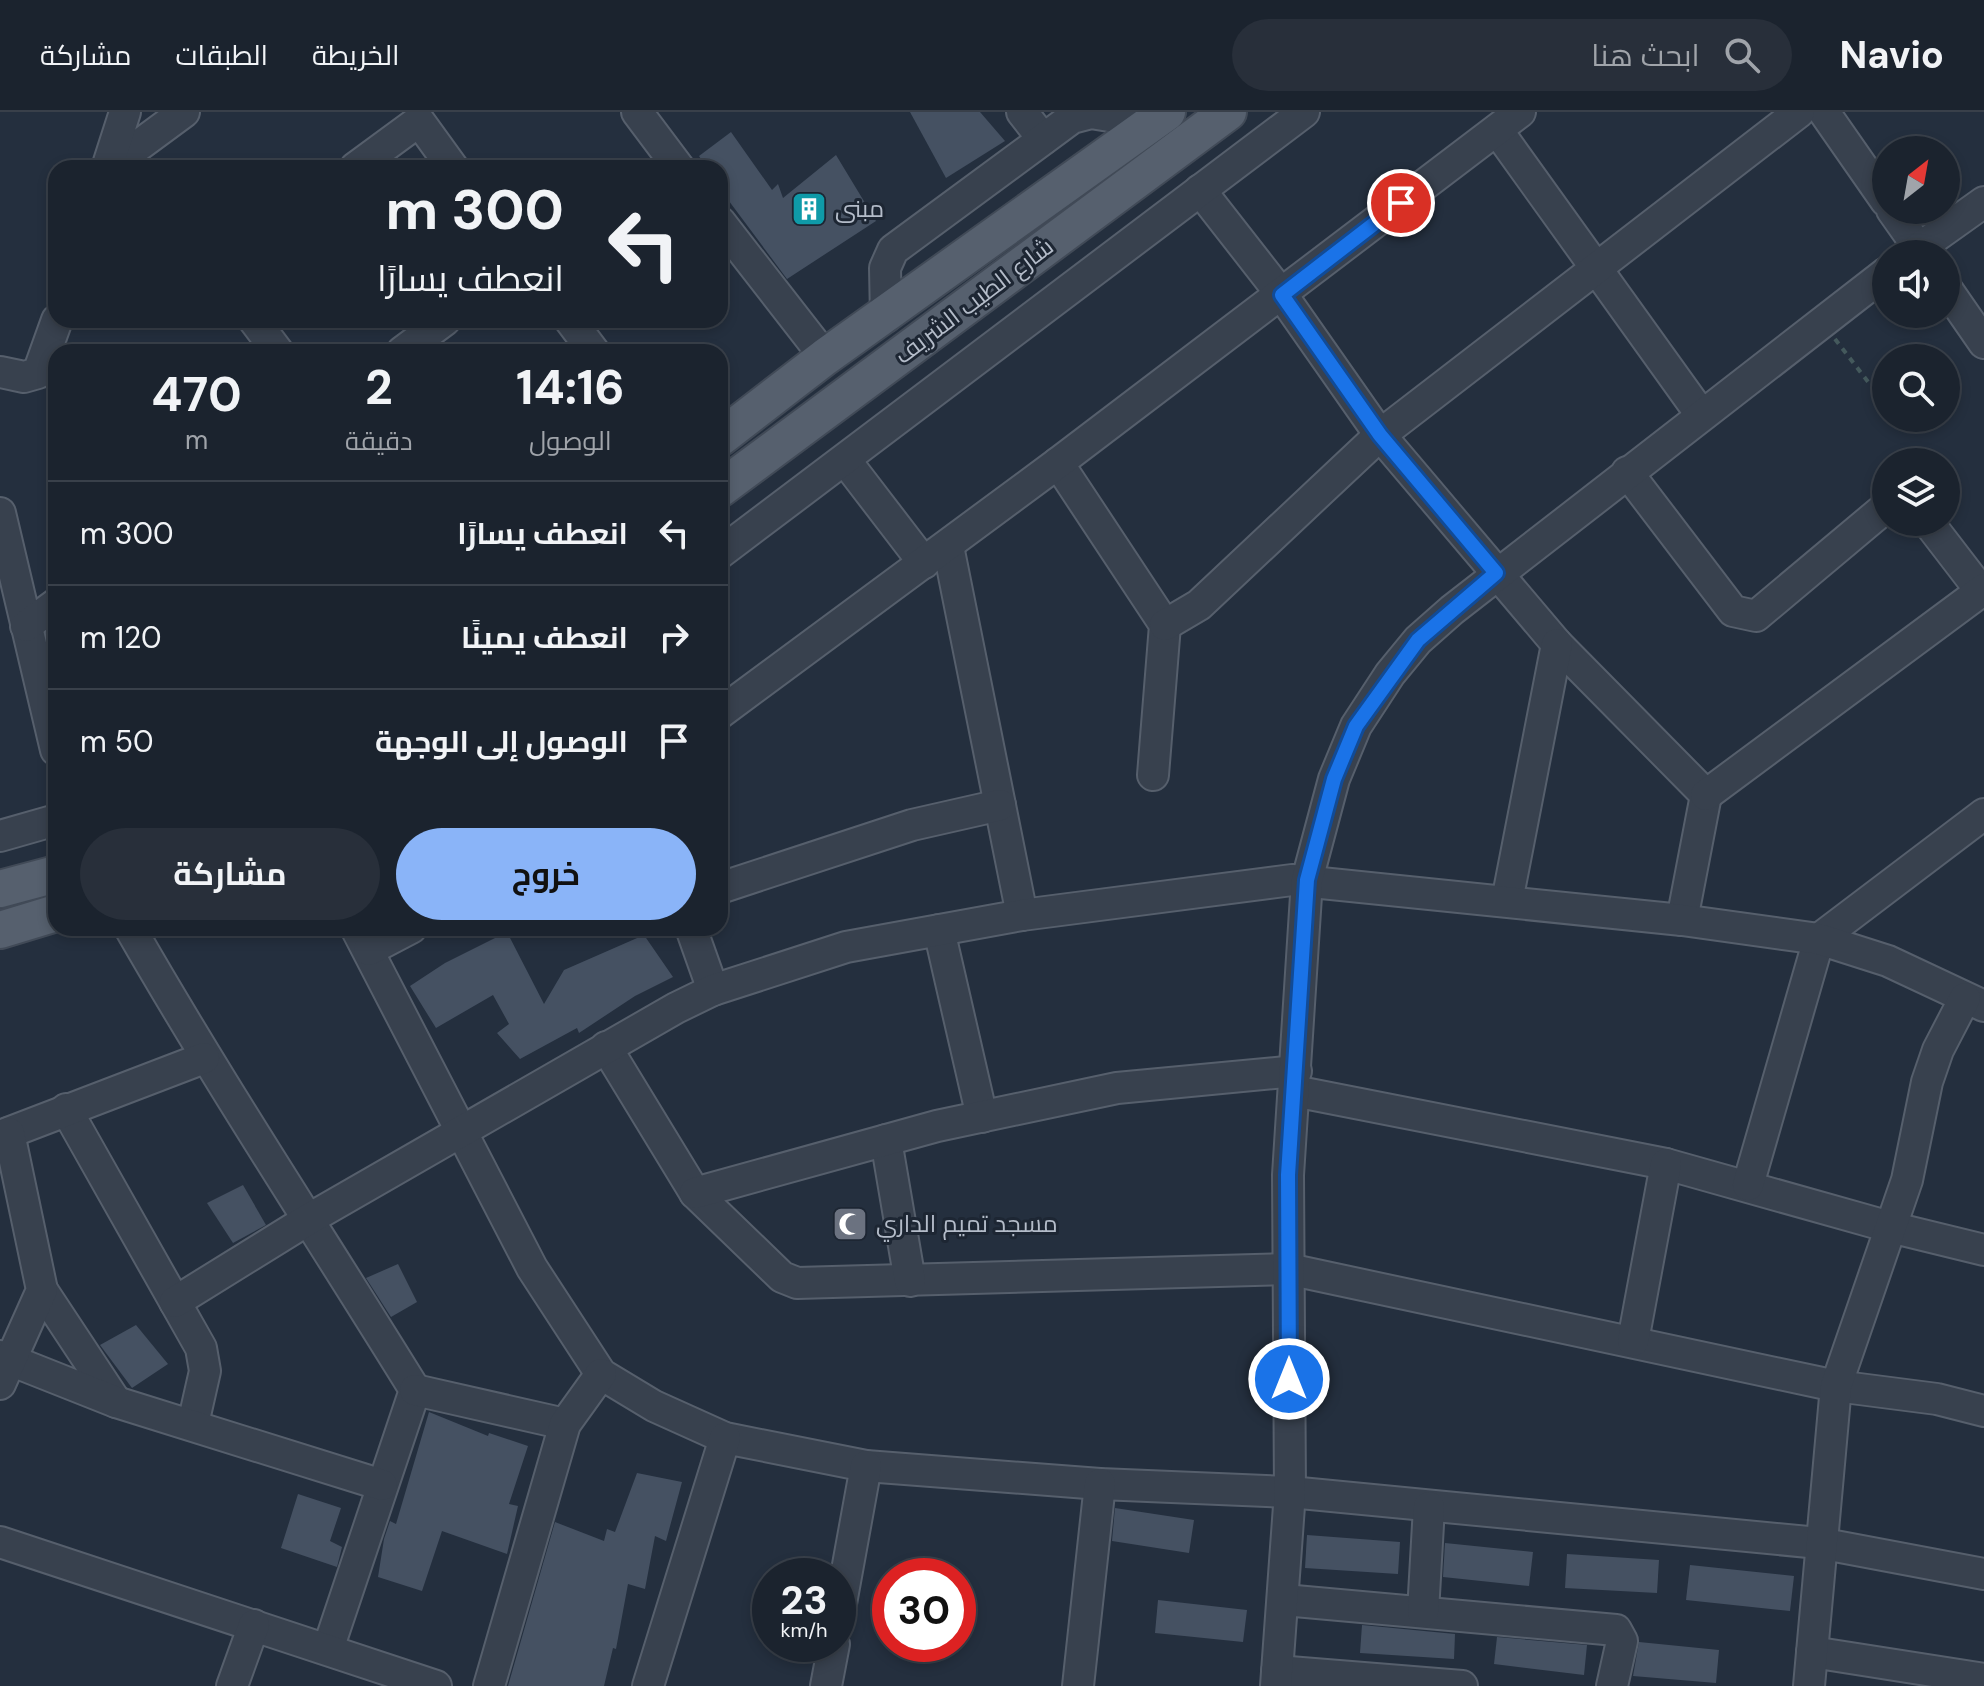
<!DOCTYPE html>
<html lang="ar">
<head>
<meta charset="utf-8">
<style>
	body { margin:0; font-family:"DM Sans",Cairo,sans-serif; background:#282f3a; color:#f1f3f6; direction:rtl; height:100vh; display:flex; flex-direction:column; font-size:30px; white-space:nowrap }
	* { box-sizing:border-box; margin:0 }
	p { font-size:26px; color:#a0a4aa }
	.icon { flex:none; width:44px; height:44px; fill:none; stroke:currentColor; stroke-width:2; stroke-linecap:round; stroke-linejoin:round }
	.map { position:relative; flex:1; overflow:hidden; direction:ltr }
	.sheet { position:absolute; left:48px; top:232px; width:680px; height:592px; display:flex; flex-direction:column; background:#1b232e; border-radius:24px; box-shadow:0 4px 12px #0003,0 0 0 2px #39404a; direction:rtl }
	.sheet>* { flex:none }
	.hud { position:absolute; left:48px; top:48px; width:680px; height:168px; border-radius:24px; box-shadow:0 4px 12px #0003,0 0 0 2px #39404a; direction:rtl; background:#1b232e; color:#f1f3f6; overflow:hidden }
	.needle { width:52px; rotate:31deg }
	.tools { position:absolute; left:1872px; top:24px; display:grid; gap:16px }
	.tools a { display:grid; place-items:center; width:88px; height:88px; border-radius:50%; background:#1b232e; box-shadow:0 4px 12px #0003,0 0 0 2px #39404a; font-size:40px }
	.speed { position:absolute; left:752px; top:1446px; display:flex; gap:16px; font-size:40px; font-weight:700; text-align:center }
	.speed>* { display:grid; place-content:center; width:104px; height:104px; border-radius:50%; background:#1b232e; box-shadow:0 4px 12px #0003,0 0 0 2px #39404a; line-height:1 }
	.speed small { font-size:20px; font-weight:400 }
	.speed .limit { border:12px solid #d22; background:#fff; color:#111 }
	.pin { position:absolute; display:grid; place-items:center; width:68px; height:68px; color:#fff; margin:-34px; border:4px solid #fff; border-radius:50%; box-shadow:0 2px 8px #0007 }
	.me { position:absolute; width:88px; margin:-44px; rotate:0deg; stroke-linejoin:round; filter:drop-shadow(0 0 6px #0008) }
	.turn { display:flex; align-items:center; gap:28px; height:168px; padding:0 32px; font-size:36px }
	.turn .icon { width:104px; height:104px; stroke-width:2.5 }
	.turn b { display:block; font-size:56px; line-height:68px }
	.eta { display:flex; justify-content:space-evenly; align-items:center; height:136px; text-align:center }
	.eta b { font-size:48px; font-weight:700; line-height:56px }
	.button { display:flex; gap:16px; margin-top:auto; padding:16px 32px }
	.button a { flex:1; height:92px; border-radius:48px; background:#8ab4f8; color:#111; font-size:32px; font-weight:700; line-height:92px; text-align:center }
	.button a+a { background:#282f3a; color:#f1f3f6 }
	ul { padding:0; list-style:none }
	li { display:flex; align-items:center; gap:24px; height:104px; padding:0 32px; border-top:2px solid #39404a }
	li div { flex:1 }
	li b { display:block; font-size:30px }
	li em { font-style:normal }
	header { display:flex; align-items:center; gap:48px; box-sizing:border-box; height:112px; padding:0 40px; background:#1b232e; border-bottom:2px solid #39404a }
	header strong { font-size:38px }
	nav { display:flex; gap:44px; margin-inline-start:auto; font-size:28px }
	.search { width:560px; height:72px; background:#282f3a; display:flex; align-items:center; gap:20px; box-sizing:border-box; padding:0 28px; border-radius:44px; color:#a0a4aa; font-size:30px }
	.map>svg:first-child { display:block }
	.building { fill:#455162 }
	.lines { fill:none; stroke-linecap:round; stroke-linejoin:round }
	.minor-casing { stroke:#565f6c; stroke-width:34 }
	.major-casing { stroke:#414a57; stroke-width:40 }
	.path { stroke:#44595c; stroke-width:4; stroke-dasharray:6 6; stroke-linecap:butt }
	.minor { stroke:#38414e; stroke-width:30 }
	.major { stroke:#56606e; stroke-width:36 }
	.route-casing { stroke:#114b97; stroke-width:20 }
	.route { stroke:#1a73e8; stroke-width:14 }
	.labels { text-anchor:middle; stroke-width:6; stroke-linejoin:round; paint-order:stroke }
	.poi-label { font-size:24px; fill:#b4bcc9; stroke:#1d2633; text-anchor:start }
	.street-label { font-size:24px; fill:#b4bcc9; stroke:#1d2633 }
</style>
</head>
<body>
<header>
<strong>Navio</strong>
<div class="search"><svg class="icon" aria-label="search" viewBox="0 0 24 24"><circle cx="10" cy="10" r="6"/><path d="M15 15l6 6"/></svg>ابحث هنا</div>
<nav><a>الخريطة</a><a>الطبقات</a><a>مشاركة</a></nav>
</header>
<div class="map">
<svg width="1984" height="1574" viewBox="0 0 1984 1574">
	<rect width="100%" height="100%" fill="#242f3e"/>
	<g class="building">
		<path d="M 910,0 L 980,0 L 1005,29 L 946,66 Z"/>
		<path d="M 731,20 L 772,78 L 778,72 L 783,86 L 836,43 L 876,109 L 787,167 L 720,77 L 720,56 L 707,56 L 699,44 Z"/>
		<path d="M 507,820 L 544,892 L 564,858 L 644,823 L 673,865 L 635,884 L 579,921 L 577,916 L 520,947 L 497,921 L 509,912 L 493,883 L 436,916 L 410,874 L 445,851 Z"/>
		<path d="M 243,1073 L 266,1113 L 233,1131 L 207,1091 Z"/>
		<path d="M 398,1152 L 417,1190 L 391,1205 L 366,1166 Z"/>
		<path d="M 136,1213 L 168,1252 L 132,1276 L 100,1233 Z"/>
		<path d="M 429,1300 L 488,1324 L 489,1321 L 528,1334 L 509,1392 L 518,1394 L 507,1442 L 442,1419 L 422,1479 L 378,1465 L 384,1427 L 390,1409 L 396,1412 Z"/>
		<path d="M 637,1361 L 682,1370 L 666,1429 L 655,1424 L 645,1477 L 628,1472 L 616,1537 L 613,1536 L 604,1574 L 508,1574 L 555,1410 L 604,1429 L 607,1417 L 615,1420 Z"/>
		<path d="M 298,1382 L 341,1396 L 330,1429 L 342,1435 L 337,1455 L 281,1436 Z"/>
		<path d="M 1115,1396 L 1194,1408 L 1189,1441 L 1112,1429 Z"/>
		<path d="M 1307,1423 L 1400,1430 L 1398,1462 L 1305,1456 Z"/>
		<path d="M 1445,1431 L 1533,1440 L 1529,1474 L 1443,1465 Z"/>
		<path d="M 1567,1442 L 1659,1448 L 1657,1481 L 1565,1476 Z"/>
		<path d="M 1690,1453 L 1794,1464 L 1790,1499 L 1686,1488 Z"/>
		<path d="M 1158,1488 L 1247,1498 L 1243,1530 L 1155,1521 Z"/>
		<path d="M 1362,1513 L 1455,1522 L 1454,1547 L 1360,1541 Z"/>
		<path d="M 1497,1525 L 1587,1533 L 1584,1563 L 1494,1552 Z"/>
		<path d="M 1639,1530 L 1719,1538 L 1716,1571 L 1633,1564 Z"/>
	</g>
	<g class="lines">
		<g class="minor-casing">
			<g id="minor">
				<path d="M 637,0 L 679,56"/>
				<path d="M 1022,0 L 1043,27"/>
				<path d="M 1824,0 L 1886,89"/>
				<path d="M 1497,18 L 1700,301"/>
				<path d="M 127,42 L 184,0"/>
				<path d="M 107,56 L 125,0"/>
				<path d="M 355,56 L 419,9 L 453,56"/>
				<path d="M 1200,78 L 1282,183 L 1380,323 L 1557,532 L 1706,683 L 1682,808"/>
				<path d="M 1892,98 L 1923,142"/>
				<path d="M 720,110 L 825,245"/>
				<path d="M 1911,142 L 1984,90"/>
				<path d="M 1946,176 L 1984,231"/>
				<path d="M 886,205 L 885,156 L 893,138 L 1072,6 L 1091,1 L 1152,11"/>
				<path d="M 254,208 L 278,240"/>
				<path d="M 570,208 L 594,240"/>
				<path d="M 402,240 L 445,208"/>
				<path d="M 0,260 L 24,265 L 38,261 L 57,208"/>
				<path d="M 845,348 L 924,451"/>
				<path d="M 1058,351 L 1165,513 L 1153,663"/>
				<path d="M 1627,360 L 1733,499 L 1756,504 L 1886,395"/>
				<path d="M 0,401 L 56,638"/>
				<path d="M 1928,410 L 1981,479"/>
				<path d="M 948,434 L 1022,803"/>
				<path d="M 720,441 L 1304,0"/>
				<path d="M 1165,513 L 1199,493 L 1380,323 L 1799,0"/>
				<path d="M 26,514 L 56,492"/>
				<path d="M 720,601 L 1058,351 L 1520,0"/>
				<path d="M 1706,683 L 1984,477"/>
				<path d="M 0,724 L 56,708"/>
				<path d="M 720,776 L 912,713 L 1000,693"/>
				<path d="M 1507,789 L 1557,532"/>
				<path d="M 130,816 C 220,973 320,1124 415,1278 L 328,1537"/>
				<path d="M 356,816 L 532,1156 L 601,1262 L 654,1294 L 725,1326 L 866,1354 L 1100,1372 L 1290,1380 L 1819,1431 L 1984,1462"/>
				<path d="M 691,816 L 713,878"/>
				<path d="M 939,818 L 982,1005"/>
				<path d="M 369,838 L 411,816"/>
				<path d="M 606,935 L 695,1081 L 782,1165 L 797,1171 L 1288,1157 L 1836,1274 L 1937,1287 L 1984,1299"/>
				<path d="M 1294,979 L 1666,1052 L 1890,1115 L 1984,1138"/>
				<path d="M 66,997 L 201,1236 L 205,1259 L 193,1312"/>
				<path d="M 0,1024 L 204,946"/>
				<path d="M 886,1028 L 910,1169"/>
				<path d="M 1748,1073 L 1819,827 L 1984,702"/>
				<path d="M 695,1081 L 937,1014 L 1117,976 L 1296,959"/>
				<path d="M 42,1178 L 116,1290"/>
				<path d="M 175,1190 L 309,1107 L 676,896 L 713,878 L 846,835 L 1022,803 L 1292,768 L 1682,808 L 1819,827 L 1888,849 L 1984,894"/>
				<path d="M 1633,1229 L 1666,1052"/>
				<path d="M 0,1244 L 116,1290 L 382,1373"/>
				<path d="M 0,1272 L 42,1178 L 9,1021"/>
				<path d="M 415,1278 L 565,1312"/>
				<path d="M 0,1430 L 436,1574"/>
				<path d="M 1284,1488 L 1616,1518 L 1622,1529 L 1612,1574"/>
				<path d="M 1423,1500 L 1429,1395"/>
				<path d="M 838,1508 L 866,1354"/>
				<path d="M 1812,1540 L 1984,1567"/>
				<path d="M 1277,1559 L 1462,1574"/>
				<path d="M 232,1574 L 254,1513"/>
				<path d="M 489,1574 L 565,1312 L 601,1262"/>
				<path d="M 648,1574 L 725,1326"/>
				<path d="M 826,1574 L 834,1532"/>
				<path d="M 1078,1574 L 1100,1372"/>
				<path d="M 1276,1574 L 1290,1380 L 1288,1063 L 1307,768 L 1334,667 L 1356,614 L 1390,562 L 1418,528 L 1452,498 L 1886,161"/>
				<path d="M 1809,1574 L 1836,1274 L 1907,1068 L 1927,970 L 1938,938 L 1965,886"/>
			</g>
		</g>
		<g class="major-casing">
			<g id="major">
				<path d="M 720,326 L 825,245 L 1167,0"/>
				<path d="M 720,377 L 1228,0"/>
				<path d="M 0,777 L 56,762"/>
				<path d="M 0,818 L 56,801"/>
			</g>
		</g>
		<path class="path" d="M 1835,227 L 1879,284"/>
		<use href="#minor" class="minor"/>
		<use href="#major" class="major"/>
	</g>
	<g class="lines">
		<g class="route-casing">
			<path id="route" d="M 1289,1267 L 1288,1063 L 1307,768 L 1334,667 L 1356,614 L 1418,528 L 1496,461 L 1380,323 L 1282,183 L 1401,91"/>
		</g>
		<use href="#route" class="route"/>
	</g>
	<defs>
		<g id="building-square" transform="scale(1.8)"><rect x="-9" y="-9" width="18" height="18" rx="4" fill="#0f9aa8" stroke="#1d2633"/><path d="M-4-6H4V6H1V3H-1V6H-4ZM-2.5-4.3h1.7v1.8h-1.7ZM.8-4.3h1.7v1.8H.8ZM-2.5-1h1.7V.8h-1.7ZM.8-1h1.7V.8H.8Z" fill="#fff"/></g>
		<g id="mosque-square" transform="scale(1.8)"><rect x="-9" y="-9" width="18" height="18" rx="4" fill="#6b7280" stroke="#1d2633"/><path d="M3.5-4.9A6 6 0 1 0 3.5 4.9A5 5 0 1 1 3.5-4.9Z" fill="#fff"/></g>
	</defs>
	<g fill-rule="evenodd">
		<use href="#building-square" x="809" y="97"/>
		<use href="#mosque-square" x="850" y="1112"/>
	</g>
	<g class="labels">
		<g class="poi-label">
			<text x="835" y="105">مبنى</text>
			<text x="876" y="1120">مسجد تميم الداري</text>
		</g>
		<g class="street-label">
			<text transform="translate(974 189) rotate(-37)" y="8">شارع الطيب الشريف</text>
		</g>
	</g>
</svg>
<div class="tools">
<a><svg class="needle" viewBox="-14 -14 28 28"><path d="M0-13l5 13h-10z" fill="#e53935"/><path d="M0 13l5-13h-10z" fill="#a0a4aa"/></svg></a>
<a><svg class="icon" aria-label="sound" viewBox="0 0 24 24"><path d="M4 9h4l5-4v14l-5-4H4zM17 9q2 3 0 6"/></svg></a>
<a><svg class="icon" aria-label="search" viewBox="0 0 24 24"><circle cx="10" cy="10" r="6"/><path d="M15 15l6 6"/></svg></a>
<a><svg class="icon" aria-label="layers" viewBox="0 0 24 24"><path d="M12 4l9 5-9 5-9-5zM3 14l9 5 9-5"/></svg></a>
</div>
<div class="speed"><div>23<small>km/h</small></div><div class="limit">30</div></div>
<div class="pin" style="left:1401px;top:91px;background:#d93025"><svg class="icon" aria-label="arrive" viewBox="0 0 24 24"><path d="M6 21V4h12l-3 4 3 4H6"/></svg></div>
<svg class="me" style="left:1289px;top:1267px" viewBox="-20 -20 40 40"><circle r="17" fill="#1a73e8" stroke="#fff" stroke-width="3"/><path d="M0-11L8 9 0 5-8 9z" fill="#fff"/></svg>
<div class="hud">
<div class="turn"><svg class="icon" aria-label="left" viewBox="0 0 24 24"><path d="M17 20v-9H6M10 6l-5 5 5 5"/></svg><div><b>300 m</b>انعطف يسارًا</div></div>
</div>
<section class="sheet">
<div class="eta">
<div><b>14:16</b><p>الوصول</p></div>
<div><b>2</b><p>دقيقة</p></div>
<div><b>470</b><p>m</p></div>
</div>
<ul>
<li><svg class="icon" aria-label="left" viewBox="0 0 24 24"><path d="M17 20v-9H6M10 6l-5 5 5 5"/></svg><div><b>انعطف يسارًا</b></div><em>300 m</em></li>
<li><svg class="icon" aria-label="right" viewBox="0 0 24 24"><path d="M7 20v-9h11M14 6l5 5-5 5"/></svg><div><b>انعطف يمينًا</b></div><em>120 m</em></li>
<li><svg class="icon" aria-label="arrive" viewBox="0 0 24 24"><path d="M6 21V4h12l-3 4 3 4H6"/></svg><div><b>الوصول إلى الوجهة</b></div><em>50 m</em></li>
</ul>
<div class="button"><a>خروج</a><a>مشاركة</a></div>
</section>
</div>
</body>
</html>
